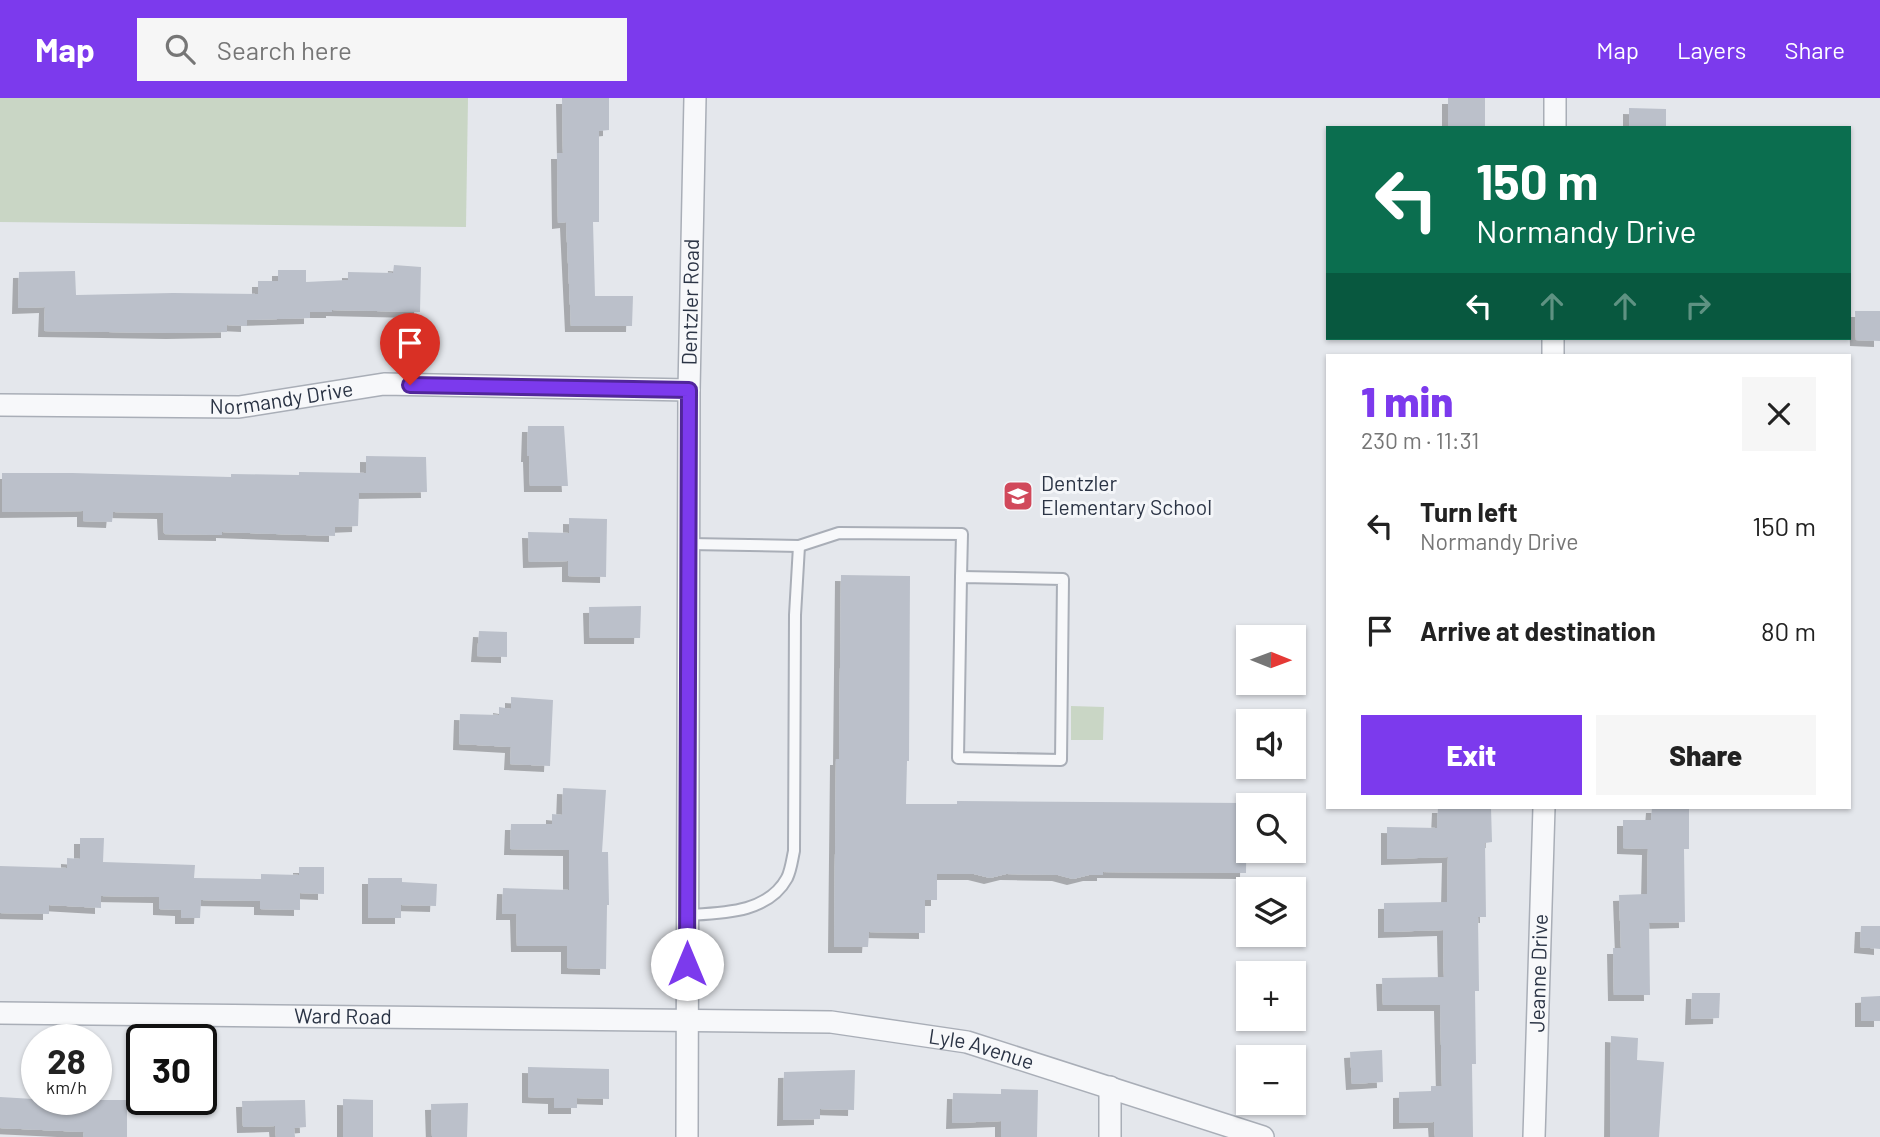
<!DOCTYPE html>
<html lang="en">
<head>
<meta charset="utf-8">
<style>
	body { margin:0; font-family:Barlow,sans-serif; background:#f6f6f6; color:#222; height:100vh; display:flex; flex-direction:column; font-size:26px; white-space:nowrap }
	* { box-sizing:border-box; margin:0 }
	p { font-size:23px; color:#767676 }
	.icon { flex:none; width:38px; height:38px; fill:none; stroke:currentColor; stroke-width:2; stroke-linecap:round; stroke-linejoin:round }
	.map { position:relative; flex:1; overflow:hidden }
	.drawer { position:absolute; left:1326px; top:256px; width:525px; height:455px; display:flex; flex-direction:column; background:#fff; border-radius:0px; box-shadow:0 2px 5px #0004 }
	.drawer>* { flex:none }
	.guide { position:absolute; left:1326px; top:28px; width:525px; height:214px; border-radius:0px; box-shadow:0 2px 5px #0004; background:#0b6e4f; color:#fff; overflow:hidden }
	.needle { width:46px; rotate:91deg }
	.fabs { position:absolute; left:1236px; top:527px; display:grid; gap:14px }
	.fabs a { display:grid; place-items:center; width:70px; height:70px; border-radius:0px; background:#fff; box-shadow:0 2px 5px #0004; font-size:35px }
	.speed { position:absolute; left:21px; top:926px; display:flex; gap:14px; font-size:35px; font-weight:700; text-align:center }
	.speed>* { display:grid; place-content:center; width:91px; height:91px; border-radius:50%; background:#fff; box-shadow:0 2px 5px #0004; line-height:1 }
	.speed small { font-size:18px; font-weight:400 }
	.speed .limit { border:4px solid #111; border-radius:10px; background:#fff; color:#111 }
	.pin { position:absolute; display:grid; place-items:center; width:60px; height:60px; color:#fff; margin:-72px -30px; border-radius:50% 50% 50% 0; rotate:-45deg; box-shadow:0 0 7px #0007 }
	.pin .icon { rotate:45deg }
	.me { position:absolute; width:77px; margin:-38px; rotate:0deg; stroke-linejoin:round; filter:drop-shadow(0 0 5px #0008) }
	.turn { display:flex; align-items:center; gap:24px; height:147px; padding:0 35px; font-size:32px }
	.turn .icon { width:91px; height:91px; stroke-width:2.5 }
	.turn b { display:block; font-size:49px; line-height:60px }
	.lanes { display:flex; align-items:center; height:66px; padding:0 35px; background:#0003; justify-content:center; gap:35px; direction:ltr }
	.lanes .off { opacity:.35 }
	.round { display:grid; place-items:center; flex:none; width:74px; height:74px; border-radius:0px; background:#f6f6f6 }
	.headline { display:flex; align-items:center; justify-content:space-between; height:119px; padding:0 35px }
	h1 { font-size:42px; font-weight:800; line-height:52px; color:#7c3aed }
	.button { display:flex; gap:14px; margin-top:auto; padding:14px 35px }
	.button a { flex:1; height:80px; border-radius:0px; background:#7c3aed; color:#fff; font-size:28px; font-weight:800; line-height:80px; text-align:center }
	.button a+a { background:#f6f6f6; color:#222 }
	ul { padding:0; list-style:none }
	li { display:flex; align-items:center; gap:21px; height:105px; padding:0 35px }
	li div { flex:1 }
	li b { display:block; font-size:26px }
	li em { font-style:normal }
	header { display:flex; align-items:center; gap:42px; box-sizing:border-box; height:98px; padding:0 35px; background:#7c3aed; color:#fff }
	header strong { font-size:33px }
	nav { display:flex; gap:38px; margin-inline-start:auto; font-size:24px }
	.search { width:490px; height:63px; background:#f6f6f6; display:flex; align-items:center; gap:18px; box-sizing:border-box; padding:0 24px; border-radius:0px; color:#767676; font-size:26px }
	.map>svg:first-child { display:block }
	.green { fill:#c9d6c5 }
	.building { fill:#bbc0ca; filter:url(#shadow) }
	.lines { fill:none; stroke-linecap:round; stroke-linejoin:round }
	.service-casing { stroke:#a9aeb7; stroke-width:14 }
	.minor-casing { stroke:#a9aeb7; stroke-width:24 }
	.service { stroke:#f7f8fa; stroke-width:10 }
	.minor { stroke:#f7f8fa; stroke-width:21 }
	.route-casing { stroke:#51269a; stroke-width:18 }
	.route { stroke:#7c3aed; stroke-width:12 }
	.labels { text-anchor:middle; stroke-width:6; stroke-linejoin:round; paint-order:stroke }
	.street-label { font-size:21px; fill:#2b3445; stroke:#f4f6f9 }
	.poi-label { font-size:21px; fill:#2b3445; stroke:#f4f6f9; text-anchor:start }
</style>
</head>
<body>
<header>
<strong>Map</strong>
<div class="search"><svg class="icon" aria-label="search" viewBox="0 0 24 24"><circle cx="10" cy="10" r="6"/><path d="M15 15l6 6"/></svg>Search here</div>
<nav><a>Map</a><a>Layers</a><a>Share</a></nav>
</header>
<div class="map">
<svg width="1880" height="1039" viewBox="0 0 1880 1039">
	<defs>
		<filter id="shadow"><feDropShadow dx="-6" dy="6" stdDeviation="0" flood-color="#0004"/></filter>
	</defs>
	<rect width="100%" height="100%" fill="#e4e7ec"/>
	<g class="green">
		<path d="M 0,0 L 468,0 L 466,129 L 0,124 Z"/>
		<path d="M 1071,608 L 1104,609 L 1103,642 L 1071,642 Z"/>
	</g>
	<g class="building">
		<path d="M 562,0 L 609,0 L 609,32 L 599,33 L 599,124 L 593,124 L 595,198 L 633,198 L 632,228 L 571,228 L 566,124 L 558,125 L 557,55 L 563,55 Z"/>
		<rect x="1448" y="0" width="37" height="30"/>
		<path d="M 1629,10 L 1666,11 L 1666,30 L 1629,30 Z"/>
		<path d="M 394,167 L 421,169 L 420,214 L 332,212 L 332,214 L 310,214 L 310,220 L 247,222 L 247,228 L 227,227 L 227,234 L 172,235 L 44,233 L 45,209 L 18,210 L 19,174 L 75,173 L 76,197 L 173,195 L 258,196 L 258,183 L 278,183 L 278,172 L 306,172 L 306,184 L 348,182 L 348,174 L 393,175 Z"/>
		<path d="M 1855,213 L 1880,213 L 1880,243 L 1856,242 Z"/>
		<path d="M 528,328 L 564,328 L 568,388 L 530,388 L 529,358 L 527,358 Z"/>
		<path d="M 366,358 L 426,359 L 427,394 L 359,395 L 358,428 L 335,429 L 335,438 L 222,434 L 222,437 L 164,436 L 163,415 L 113,414 L 112,424 L 83,423 L 83,413 L 2,414 L 2,375 L 72,375 L 231,379 L 231,376 L 299,377 L 299,374 L 366,375 Z"/>
		<path d="M 569,420 L 607,421 L 606,479 L 568,478 L 568,463 L 529,464 L 528,434 L 569,435 Z"/>
		<path d="M 841,477 L 910,478 L 909,663 L 907,663 L 906,706 L 957,706 L 957,703 L 1247,705 L 1246,775 L 1103,774 L 1103,777 L 1089,777 L 1073,781 L 1058,777 L 1006,776 L 990,780 L 974,776 L 937,776 L 937,802 L 925,802 L 925,835 L 869,834 L 868,849 L 834,849 L 836,661 L 839,661 Z"/>
		<path d="M 641,508 L 640,540 L 590,540 L 589,509 Z"/>
		<path d="M 479,533 L 507,534 L 507,559 L 477,558 Z"/>
		<path d="M 511,599 L 553,602 L 550,668 L 510,666 L 511,649 L 459,646 L 460,616 L 499,617 L 499,609 L 511,611 Z"/>
		<path d="M 563,690 L 606,692 L 602,754 L 608,754 L 609,807 L 607,807 L 606,871 L 567,870 L 567,848 L 517,848 L 516,816 L 502,816 L 503,790 L 569,792 L 569,752 L 510,751 L 511,726 L 552,726 L 552,716 L 562,717 Z"/>
		<path d="M 1438,709 L 1491,709 L 1492,744 L 1485,745 L 1486,819 L 1478,819 L 1479,893 L 1475,893 L 1476,966 L 1472,966 L 1473,1039 L 1435,1039 L 1434,1024 L 1399,1025 L 1399,994 L 1431,993 L 1431,988 L 1442,988 L 1440,907 L 1383,907 L 1382,880 L 1444,879 L 1443,832 L 1384,834 L 1384,805 L 1447,804 L 1448,759 L 1387,761 L 1387,729 L 1437,730 Z"/>
		<path d="M 1652,709 L 1689,709 L 1689,751 L 1684,751 L 1685,824 L 1649,825 L 1650,897 L 1614,897 L 1613,850 L 1621,850 L 1619,797 L 1647,796 L 1648,751 L 1623,750 L 1623,722 L 1651,722 Z"/>
		<path d="M 80,740 L 104,740 L 103,764 L 195,767 L 194,780 L 261,781 L 261,776 L 299,777 L 299,769 L 324,769 L 324,796 L 300,795 L 300,812 L 260,811 L 260,803 L 201,802 L 200,820 L 181,820 L 181,812 L 159,811 L 159,799 L 101,798 L 101,810 L 49,807 L 49,816 L 0,815 L 0,768 L 67,770 L 67,760 L 80,761 Z"/>
		<path d="M 368,780 L 402,780 L 402,784 L 437,786 L 436,808 L 401,807 L 401,820 L 368,820 Z"/>
		<path d="M 1861,828 L 1880,828 L 1880,851 L 1860,849 Z"/>
		<path d="M 1692,895 L 1720,895 L 1719,920 L 1691,921 Z"/>
		<path d="M 1880,898 L 1880,923 L 1861,923 L 1861,899 Z"/>
		<path d="M 1611,938 L 1638,940 L 1637,962 L 1664,964 L 1659,1039 L 1610,1039 Z"/>
		<path d="M 1382,952 L 1383,984 L 1352,986 L 1350,954 Z"/>
		<path d="M 528,969 L 609,971 L 609,1001 L 577,1000 L 577,1010 L 554,1010 L 554,1000 L 528,999 Z"/>
		<path d="M 855,972 L 854,1012 L 820,1011 L 820,1021 L 783,1022 L 784,974 Z"/>
		<path d="M 1001,991 L 1038,992 L 1037,1039 L 1001,1039 L 1001,1023 L 952,1025 L 953,995 L 1001,996 Z"/>
		<path d="M 0,999 L 84,1004 L 84,1002 L 127,1002 L 127,1039 L 83,1039 L 84,1034 L 0,1030 Z"/>
		<path d="M 343,1001 L 373,1002 L 373,1039 L 343,1039 Z"/>
		<path d="M 305,1002 L 306,1029 L 294,1030 L 295,1039 L 276,1039 L 275,1028 L 243,1029 L 242,1003 Z"/>
		<path d="M 468,1005 L 467,1039 L 432,1039 L 431,1006 Z"/>
	</g>
	<g class="lines">
		<g class="service-casing">
			<g id="service">
				<path d="M 689,446 L 799,448 L 839,435 L 962,436 L 961,479"/>
				<path d="M 961,479 L 1063,481 L 1061,662 L 958,660 Z"/>
				<path d="M 687,817 C 723,815 768,815 787,780 C 791,772 792,762 794,753 L 795,517 L 799,448"/>
			</g>
		</g>
		<g class="minor-casing">
			<g id="minor">
				<path d="M 1555,30 L 1555,0"/>
				<path d="M 1553,257 L 1553,240"/>
				<path id="s1" d="M 0,307 L 239,309 L 384,286 L 689,292"/>
				<path id="s2" d="M 0,915 L 831,924 L 967,944 L 1263,1039"/>
				<path d="M 1110,989 L 1110,1039"/>
				<path id="s3" d="M 687,1039 L 689,292 L 695,0"/>
				<path id="s4" d="M 1534,1039 L 1544,709"/>
			</g>
		</g>
		<use href="#service" class="service"/>
		<use href="#minor" class="minor"/>
	</g>
	<g class="lines">
		<g class="route-casing">
			<path id="route" d="M 410,287 L 689,292 L 687,866"/>
		</g>
		<use href="#route" class="route"/>
	</g>
	<defs>
		<g id="school-square" transform="scale(1.575)"><rect x="-9" y="-9" width="18" height="18" rx="4" fill="#d1495b" stroke="#f4f6f9"/><path d="M0-5L7-2L0 1L-7-2ZM-4 1L0 2.5L4 1V4Q0 6-4 4Z" fill="#fff"/></g>
	</defs>
	<g fill-rule="evenodd">
		<use href="#school-square" x="1018" y="398"/>
	</g>
	<g class="labels">
		<g class="street-label">
			<text dy="7" stroke="none"><textPath href="#s3" startOffset="835">Dentzler Road</textPath></text>
			<text dy="7" stroke="none"><textPath href="#s1" startOffset="282">Normandy Drive</textPath></text>
			<text dy="7" stroke="none"><textPath href="#s4" startOffset="164">Jeanne Drive</textPath></text>
			<text dy="7" stroke="none"><textPath href="#s2" startOffset="343">Ward Road</textPath></text>
			<text dy="7" stroke="none"><textPath href="#s2" startOffset="984">Lyle Avenue</textPath></text>
		</g>
		<g class="poi-label">
			<text x="1041" y="393">Dentzler<tspan x="1041" dy="24">Elementary School</tspan></text>
		</g>
	</g>
</svg>
<div class="fabs">
<a><svg class="needle" viewBox="-14 -14 28 28"><path d="M0-13l5 13h-10z" fill="#e53935"/><path d="M0 13l5-13h-10z" fill="#767676"/></svg></a>
<a><svg class="icon" aria-label="sound" viewBox="0 0 24 24"><path d="M4 9h4l5-4v14l-5-4H4zM17 9q2 3 0 6"/></svg></a>
<a><svg class="icon" aria-label="search" viewBox="0 0 24 24"><circle cx="10" cy="10" r="6"/><path d="M15 15l6 6"/></svg></a>
<a><svg class="icon" aria-label="layers" viewBox="0 0 24 24"><path d="M12 4l9 5-9 5-9-5zM3 14l9 5 9-5"/></svg></a>
<a>+</a>
<a>−</a>
</div>
<div class="speed"><div>28<small>km/h</small></div><div class="limit">30</div></div>
<div class="pin" style="left:410px;top:287px;background:#d93025"><svg class="icon" aria-label="arrive" viewBox="0 0 24 24"><path d="M6 21V4h12l-3 4 3 4H6"/></svg></div>
<svg class="me" style="left:687px;top:866px" viewBox="-20 -20 40 40"><circle r="19" fill="#fff"/><path d="M0-13L10 11 0 6-10 11z" fill="#7c3aed"/></svg>
<div class="guide">
<div class="turn"><svg class="icon" aria-label="left" viewBox="0 0 24 24"><path d="M17 20v-9H6M10 6l-5 5 5 5"/></svg><div><b>150 m</b>Normandy Drive</div></div>
<div class="lanes"><svg class="icon" aria-label="left" viewBox="0 0 24 24"><path d="M17 20v-9H6M10 6l-5 5 5 5"/></svg><svg class="icon off" aria-label="ahead" viewBox="0 0 24 24"><path d="M12 20V5M6 11l6-6 6 6"/></svg><svg class="icon off" aria-label="ahead" viewBox="0 0 24 24"><path d="M12 20V5M6 11l6-6 6 6"/></svg><svg class="icon off" aria-label="right" viewBox="0 0 24 24"><path d="M7 20v-9h11M14 6l5 5-5 5"/></svg></div>
</div>
<section class="drawer">
<div class="headline"><div><h1>1 min</h1><p>230 m · 11:31</p></div><a class="round"><svg class="icon" aria-label="close" viewBox="0 0 24 24"><path d="M6 6l12 12M18 6L6 18"/></svg></a></div>
<ul>
<li><svg class="icon" aria-label="left" viewBox="0 0 24 24"><path d="M17 20v-9H6M10 6l-5 5 5 5"/></svg><div><b>Turn left</b><p>Normandy Drive</p></div><em>150 m</em></li>
<li><svg class="icon" aria-label="arrive" viewBox="0 0 24 24"><path d="M6 21V4h12l-3 4 3 4H6"/></svg><div><b>Arrive at destination</b></div><em>80 m</em></li>
</ul>
<div class="button"><a>Exit</a><a>Share</a></div>
</section>
</div>
</body>
</html>
